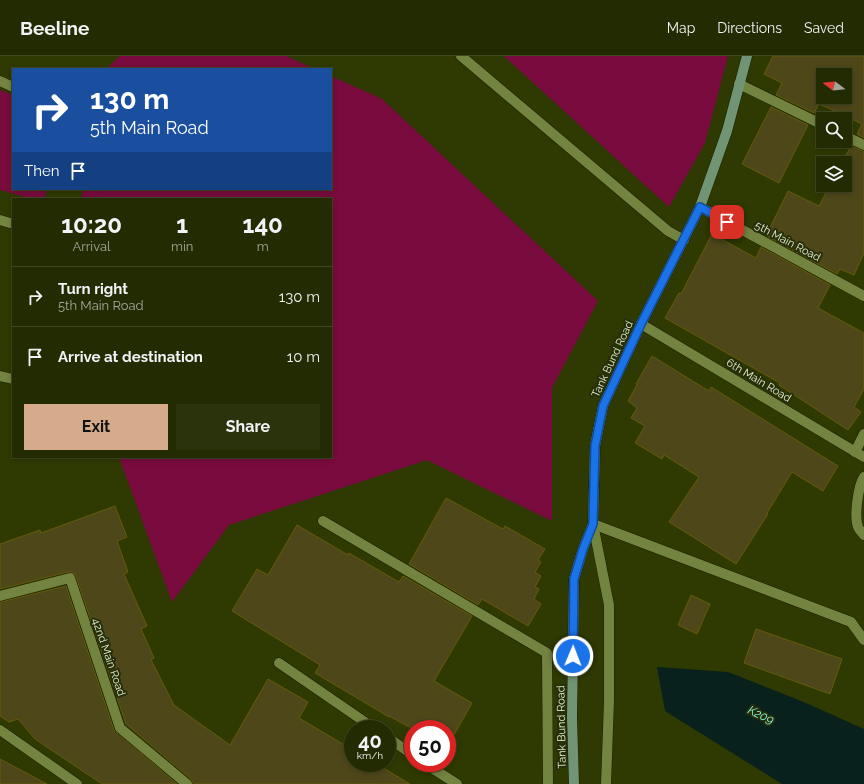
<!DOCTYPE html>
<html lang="en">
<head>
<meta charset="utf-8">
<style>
	body { margin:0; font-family:Raleway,sans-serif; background:#2b330c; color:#f1f3f6; height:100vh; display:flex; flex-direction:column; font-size:15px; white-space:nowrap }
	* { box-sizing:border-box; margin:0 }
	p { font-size:13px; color:#a3a799 }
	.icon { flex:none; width:22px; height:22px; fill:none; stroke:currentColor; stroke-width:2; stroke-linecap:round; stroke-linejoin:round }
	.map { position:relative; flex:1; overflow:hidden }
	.side { position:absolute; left:12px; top:142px; width:320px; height:260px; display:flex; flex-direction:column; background:#232b02; border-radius:0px; box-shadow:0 2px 6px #0003,0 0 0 1px #404724 }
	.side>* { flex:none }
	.banner { position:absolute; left:12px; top:12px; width:320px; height:122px; border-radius:0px; box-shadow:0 2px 6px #0003,0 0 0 1px #404724; background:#1a4fa0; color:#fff; overflow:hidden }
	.needle { width:26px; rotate:286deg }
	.tools { position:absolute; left:816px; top:12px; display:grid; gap:8px }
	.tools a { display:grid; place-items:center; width:36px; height:36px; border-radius:0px; background:#232b02; box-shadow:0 2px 6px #0003,0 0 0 1px #404724; font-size:20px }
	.speed { position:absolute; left:344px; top:664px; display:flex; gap:8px; font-size:20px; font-weight:700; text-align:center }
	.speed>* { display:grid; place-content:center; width:52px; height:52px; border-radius:50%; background:#232b02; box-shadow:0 2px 6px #0003,0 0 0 1px #404724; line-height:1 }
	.speed small { font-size:10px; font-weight:400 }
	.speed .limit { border:6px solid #d22; background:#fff; color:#111 }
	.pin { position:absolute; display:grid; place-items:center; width:34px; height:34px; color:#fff; margin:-17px; border-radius:8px; box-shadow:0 2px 6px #0006 }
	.me { position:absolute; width:44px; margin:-22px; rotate:1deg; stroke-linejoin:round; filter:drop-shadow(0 0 3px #0008) }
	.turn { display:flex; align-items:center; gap:14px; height:84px; padding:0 12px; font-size:18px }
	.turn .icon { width:52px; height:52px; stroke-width:2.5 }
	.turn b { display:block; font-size:28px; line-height:34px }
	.then { display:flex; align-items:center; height:38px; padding:0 12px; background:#0003; gap:8px; font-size:15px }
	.eta { display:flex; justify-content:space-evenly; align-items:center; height:68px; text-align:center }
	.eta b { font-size:24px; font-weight:700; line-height:28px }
	.action { display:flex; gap:8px; margin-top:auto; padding:8px 12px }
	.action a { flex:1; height:46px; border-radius:0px; background:#d6ab8b; color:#111; font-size:16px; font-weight:700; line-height:46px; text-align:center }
	.action a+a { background:#2b330c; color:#f1f3f6 }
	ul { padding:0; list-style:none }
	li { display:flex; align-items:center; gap:12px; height:60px; padding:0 12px; border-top:1px solid #404724 }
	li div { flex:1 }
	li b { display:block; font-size:15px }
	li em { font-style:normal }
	header { display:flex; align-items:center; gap:24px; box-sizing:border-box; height:56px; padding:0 20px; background:#232b02; border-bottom:1px solid #404724 }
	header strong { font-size:19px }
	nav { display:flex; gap:22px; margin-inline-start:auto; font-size:14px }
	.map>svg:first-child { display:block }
	.green { fill:#790b3e }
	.water { fill:#08211d }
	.building { fill:#4e471a; stroke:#665b08; fill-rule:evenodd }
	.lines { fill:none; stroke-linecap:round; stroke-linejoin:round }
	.service-casing { stroke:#181f00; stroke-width:11 }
	.minor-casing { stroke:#181f00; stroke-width:11 }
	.secondary-casing { stroke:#181f00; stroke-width:11 }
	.service { stroke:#738340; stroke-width:10 }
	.minor { stroke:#738340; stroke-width:10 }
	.secondary { stroke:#719475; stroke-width:10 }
	.route-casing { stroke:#114b97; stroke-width:10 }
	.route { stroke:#1a73e8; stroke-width:7 }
	.labels { text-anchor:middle; stroke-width:4; stroke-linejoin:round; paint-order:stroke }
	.street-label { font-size:11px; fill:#e6f1ce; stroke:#262e0a }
	.water-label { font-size:12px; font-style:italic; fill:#83fce6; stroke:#262e0a }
</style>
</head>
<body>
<header>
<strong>Beeline</strong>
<nav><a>Map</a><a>Directions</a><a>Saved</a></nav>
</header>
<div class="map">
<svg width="864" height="728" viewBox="0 0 864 728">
	<rect width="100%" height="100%" fill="#2f3902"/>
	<g class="green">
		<path d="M 120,0 L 286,0 L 315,13 L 108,13 L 109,10 Z"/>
		<path d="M 504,0 L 728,0 L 705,87 L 669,151 Z"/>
		<path d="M 331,20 L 382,43 L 598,245 L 552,332 L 552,465 L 427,404 L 229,469 L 172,546 L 119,401 L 331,401 L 331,143 L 81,143 L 83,133 L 331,133 Z"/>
		<path d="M 0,34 L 13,39 L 13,133 L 47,133 L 44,143 L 33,143 L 0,134 Z"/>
	</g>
	<path class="water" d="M 657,611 L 728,616 L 806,647 L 864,673 L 864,728 L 782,728 L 665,655 Z"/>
	<g class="building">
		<path d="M 773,0 L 864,0 L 864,82 L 857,78 L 862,68 L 837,56 L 819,48 L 814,57 L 776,39 L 782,27 L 764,18 ZM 823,19 L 845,19 L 845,41 L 823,41 Z"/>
		<path d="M 771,51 L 808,69 L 779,127 L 742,108 Z"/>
		<path d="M 851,90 L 864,95 L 864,197 L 854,219 L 840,213 L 837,218 L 766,180 L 788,135 L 819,150 L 830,129 L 845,129 L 845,107 L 842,107 Z"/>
		<path d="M 712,178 L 756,202 L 761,191 L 830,229 L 818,252 L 864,277 L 864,333 L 854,351 L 861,356 L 848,374 L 779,329 L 780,327 L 665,262 L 679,237 L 681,238 Z"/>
		<path d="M 652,300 L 709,335 L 711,331 L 838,410 L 823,435 L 792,416 L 767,457 L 768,458 L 736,508 L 669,466 L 699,421 L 664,399 L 662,403 L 635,387 L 645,370 L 631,362 L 637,352 L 628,345 L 637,329 L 636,328 Z"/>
		<path d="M 446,442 L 503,473 L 505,470 L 545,493 L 538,504 L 541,506 L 535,516 L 541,520 L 535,531 L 539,533 L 534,543 L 541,548 L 528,570 L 482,543 L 478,549 L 409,508 Z"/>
		<path d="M 115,450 L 127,481 L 117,485 L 128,516 L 124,518 L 147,570 L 141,573 L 154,602 L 151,604 L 174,649 L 230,689 L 268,623 L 308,646 L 299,662 L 353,694 L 353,707 L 375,707 L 410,728 L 193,728 L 191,723 L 126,668 L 75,518 L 68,516 L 0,533 L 0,488 L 40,474 L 41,477 Z"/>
		<path d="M 297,469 L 348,499 L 349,497 L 399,526 L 403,520 L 472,560 L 434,625 L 472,647 L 447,691 L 447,673 L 413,673 L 389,660 L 389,661 L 315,617 L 320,609 L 232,555 L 257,513 L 268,519 Z"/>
		<path d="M 66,530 L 114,674 L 177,728 L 102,728 L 35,683 L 18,663 L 9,666 L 0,660 L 0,546 Z"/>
		<path d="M 691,539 L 710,548 L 697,578 L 678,569 Z"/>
		<path d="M 756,573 L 842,603 L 830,638 L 744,607 Z"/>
		<path d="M 0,703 L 47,728 L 0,728 Z"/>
	</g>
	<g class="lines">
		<g class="service-casing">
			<g id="service">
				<path d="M 461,0 L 668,175 L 684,184"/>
				<path d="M 0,25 L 13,31"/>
				<path d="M 864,421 C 858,430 854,460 858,471 C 859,474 862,476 864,479"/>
				<path d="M 593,468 L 609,549 L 609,645 L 606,728"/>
			</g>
		</g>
		<g class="minor-casing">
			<g id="minor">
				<path d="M 739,28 L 823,69"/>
				<path d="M 845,80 L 864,89"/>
				<path d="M 700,151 L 864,240"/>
				<path d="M 0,164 L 10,167"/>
				<path d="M 641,268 L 864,401"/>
				<path d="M 0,320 L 13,323"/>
				<path d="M 855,396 L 864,378"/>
				<path d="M 323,465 L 547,597 L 548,728"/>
				<path d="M 593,468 L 851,566 L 864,584"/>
				<path d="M 0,540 L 70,522 L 120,672 L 187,728"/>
				<path d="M 279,607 L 375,673"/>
				<path d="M 0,674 L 77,728"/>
				<path d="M 387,681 L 413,699"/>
				<path d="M 424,707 L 457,728"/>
			</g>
		</g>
		<g class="secondary-casing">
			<path id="secondary" d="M 574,728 L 572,662 L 574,523 L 583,493 L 593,468 L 595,390 L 603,350 L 641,268 L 700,151 L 727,75 L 747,0"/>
		</g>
		<use href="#service" class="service"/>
		<use href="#minor" class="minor"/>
		<use href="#secondary" class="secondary"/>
	</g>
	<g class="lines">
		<g class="route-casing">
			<path id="route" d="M 573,600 L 574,523 L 583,493 L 593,468 L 595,390 L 603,350 L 641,268 L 700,151 L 727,166"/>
		</g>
		<use href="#route" class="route"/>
	</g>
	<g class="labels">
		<g class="street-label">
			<text transform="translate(788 185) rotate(28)" y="4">5th Main Road</text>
			<text transform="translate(612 303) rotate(-65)" y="4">Tank Bund Road</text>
			<text transform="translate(759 324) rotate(31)" y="4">6th Main Road</text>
			<text transform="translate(109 601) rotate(71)" y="4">42nd Main Road</text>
			<text transform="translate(561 671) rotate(-91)" y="4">Tank Bund Road</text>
		</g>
		<g class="water-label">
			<text transform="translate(761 659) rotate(25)" y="4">K209</text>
		</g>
	</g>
</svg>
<div class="tools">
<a><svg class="needle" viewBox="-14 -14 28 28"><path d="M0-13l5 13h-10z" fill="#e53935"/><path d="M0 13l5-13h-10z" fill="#a3a799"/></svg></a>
<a><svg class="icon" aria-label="search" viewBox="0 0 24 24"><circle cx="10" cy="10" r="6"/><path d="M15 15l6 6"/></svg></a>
<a><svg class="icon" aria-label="layers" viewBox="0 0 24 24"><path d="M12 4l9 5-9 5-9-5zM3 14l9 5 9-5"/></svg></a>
</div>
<div class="speed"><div>40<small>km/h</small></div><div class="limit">50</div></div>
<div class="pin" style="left:727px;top:166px;background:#d93025"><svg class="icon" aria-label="arrive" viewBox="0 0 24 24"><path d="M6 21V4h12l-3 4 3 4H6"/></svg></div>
<svg class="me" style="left:573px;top:600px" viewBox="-20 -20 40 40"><circle r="17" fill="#1a73e8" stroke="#fff" stroke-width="3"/><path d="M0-11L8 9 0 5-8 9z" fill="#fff"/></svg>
<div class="banner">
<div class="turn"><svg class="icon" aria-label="right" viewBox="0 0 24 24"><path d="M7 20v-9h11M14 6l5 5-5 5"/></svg><div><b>130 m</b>5th Main Road</div></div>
<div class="then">Then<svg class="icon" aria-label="arrive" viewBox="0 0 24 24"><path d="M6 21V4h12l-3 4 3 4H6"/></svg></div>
</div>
<section class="side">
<div class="eta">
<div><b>10:20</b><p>Arrival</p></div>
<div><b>1</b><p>min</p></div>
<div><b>140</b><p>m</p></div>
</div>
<ul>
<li><svg class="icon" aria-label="right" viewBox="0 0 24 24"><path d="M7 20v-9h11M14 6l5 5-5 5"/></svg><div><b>Turn right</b><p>5th Main Road</p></div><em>130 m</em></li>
<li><svg class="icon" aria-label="arrive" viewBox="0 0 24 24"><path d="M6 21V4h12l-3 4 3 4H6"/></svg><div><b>Arrive at destination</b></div><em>10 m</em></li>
</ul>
<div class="action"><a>Exit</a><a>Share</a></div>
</section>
</div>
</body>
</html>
